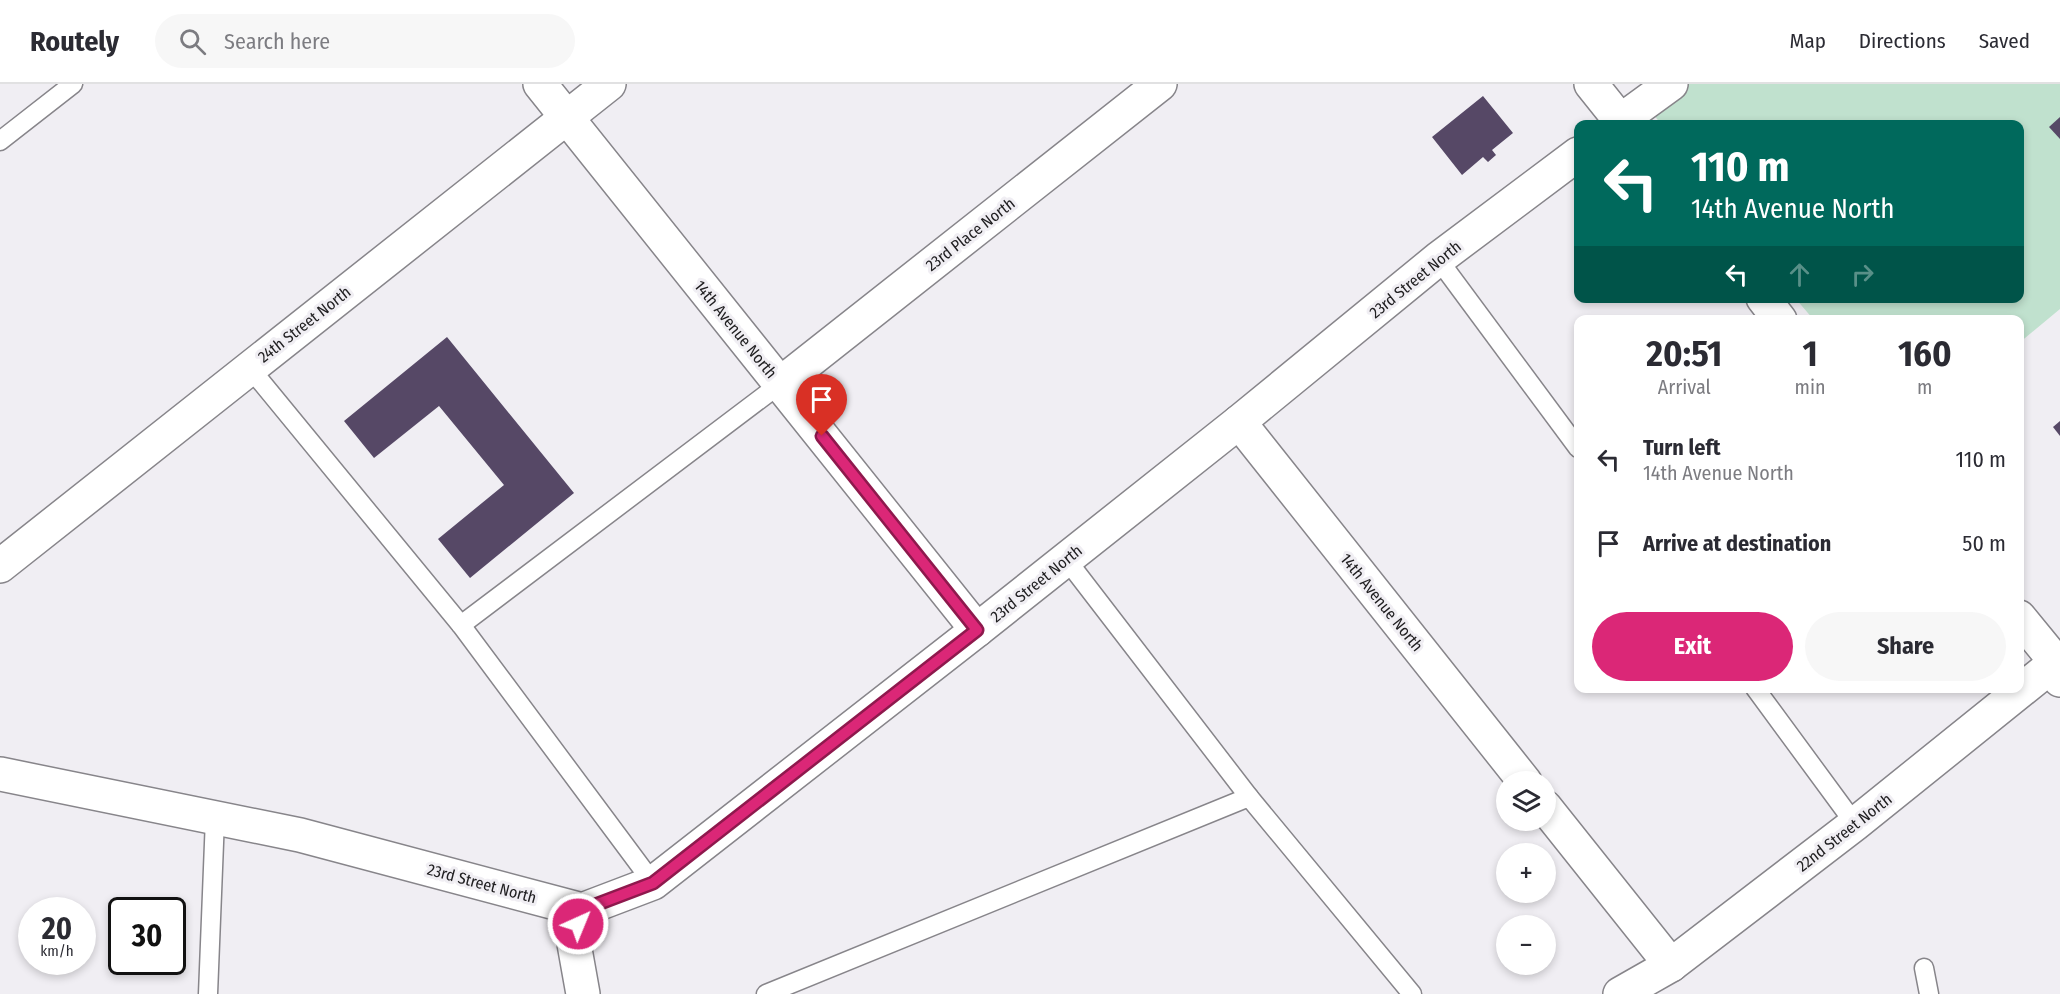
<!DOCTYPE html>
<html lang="en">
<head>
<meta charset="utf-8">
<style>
	body { margin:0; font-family:"Fira Sans Condensed",sans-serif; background:#f7f7f7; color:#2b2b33; height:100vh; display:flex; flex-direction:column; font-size:22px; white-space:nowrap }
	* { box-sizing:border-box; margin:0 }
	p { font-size:20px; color:#7c7c81 }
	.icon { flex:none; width:33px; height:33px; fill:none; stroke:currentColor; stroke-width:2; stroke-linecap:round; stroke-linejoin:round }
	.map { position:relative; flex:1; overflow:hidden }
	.drawer { position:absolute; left:1574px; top:231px; width:450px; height:378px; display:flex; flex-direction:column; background:#fff; border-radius:12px; box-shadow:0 3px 9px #0003 }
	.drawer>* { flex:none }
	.banner { position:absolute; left:1574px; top:36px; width:450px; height:183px; border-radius:12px; box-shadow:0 3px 9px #0003; background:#00695c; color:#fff; overflow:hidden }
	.controls { position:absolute; left:1496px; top:687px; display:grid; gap:12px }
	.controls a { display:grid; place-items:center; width:60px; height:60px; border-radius:50%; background:#fff; box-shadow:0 3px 9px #0003; font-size:30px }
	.speed { position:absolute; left:18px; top:813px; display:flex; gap:12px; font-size:30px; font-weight:700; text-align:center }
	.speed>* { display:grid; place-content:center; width:78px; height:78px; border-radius:50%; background:#fff; box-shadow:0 3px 9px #0003; line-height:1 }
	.speed small { font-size:15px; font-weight:400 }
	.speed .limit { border:3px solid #111; border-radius:9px; background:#fff; color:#111 }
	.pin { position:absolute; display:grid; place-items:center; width:51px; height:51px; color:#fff; margin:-62px -26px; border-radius:50% 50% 50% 0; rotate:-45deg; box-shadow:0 0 6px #0007 }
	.pin .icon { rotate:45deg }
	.me { position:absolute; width:66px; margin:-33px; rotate:44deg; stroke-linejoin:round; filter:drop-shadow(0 0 4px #0008) }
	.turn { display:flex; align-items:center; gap:21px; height:126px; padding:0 18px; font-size:27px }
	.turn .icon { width:78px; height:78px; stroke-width:2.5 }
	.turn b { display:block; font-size:42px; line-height:51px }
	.lanes { display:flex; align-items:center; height:57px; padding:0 18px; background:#0003; justify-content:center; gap:30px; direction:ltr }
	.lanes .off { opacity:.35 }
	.eta { display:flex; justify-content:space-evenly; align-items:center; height:102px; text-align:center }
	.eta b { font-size:36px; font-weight:700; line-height:42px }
	.action { display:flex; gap:12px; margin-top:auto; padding:12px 18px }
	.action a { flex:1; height:69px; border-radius:36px; background:#db2777; color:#fff; font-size:24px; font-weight:700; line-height:69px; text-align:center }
	.action a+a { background:#f7f7f7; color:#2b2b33 }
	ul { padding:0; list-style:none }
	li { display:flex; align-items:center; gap:18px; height:84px; padding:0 18px }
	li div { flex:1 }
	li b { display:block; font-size:22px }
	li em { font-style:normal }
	header { display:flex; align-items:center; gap:36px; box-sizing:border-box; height:84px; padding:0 30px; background:#fff; border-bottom:2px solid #e1e1e2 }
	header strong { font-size:28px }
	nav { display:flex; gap:33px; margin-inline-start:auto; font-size:21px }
	.search { width:420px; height:54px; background:#f7f7f7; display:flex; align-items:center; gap:15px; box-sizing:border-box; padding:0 21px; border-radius:33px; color:#7c7c81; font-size:22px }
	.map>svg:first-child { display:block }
	.green { fill:#c0e1ce }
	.building { fill:#564866 }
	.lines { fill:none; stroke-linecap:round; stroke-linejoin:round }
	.lane-casing { stroke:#87858a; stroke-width:21 }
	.street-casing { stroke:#87858a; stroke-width:36 }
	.lane { stroke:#fff; stroke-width:18 }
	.street { stroke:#fff; stroke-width:33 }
	.route-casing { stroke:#8e194d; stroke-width:15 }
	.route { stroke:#db2777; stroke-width:10 }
	.labels { text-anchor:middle; stroke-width:6; stroke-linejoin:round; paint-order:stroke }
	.street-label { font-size:16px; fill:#212022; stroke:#f0eef3 }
</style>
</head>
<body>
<header>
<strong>Routely</strong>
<div class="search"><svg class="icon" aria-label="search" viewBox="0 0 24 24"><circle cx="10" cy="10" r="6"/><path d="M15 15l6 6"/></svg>Search here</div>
<nav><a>Map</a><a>Directions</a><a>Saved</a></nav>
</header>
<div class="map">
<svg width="2060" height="910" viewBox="0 0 2060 910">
	<rect width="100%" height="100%" fill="#f0eef3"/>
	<path class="green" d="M 1671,0 L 2060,0 L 2060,225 L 2019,259 L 2019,236 L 1813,235 L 1796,215 L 2019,214 L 2019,40 L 1661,40 L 1645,20 Z"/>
	<g class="building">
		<path d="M 1483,12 L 1513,49 L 1492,66 L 1496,71 L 1488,78 L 1483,73 L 1462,91 L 1432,53 Z"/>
		<path d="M 2060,33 L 2060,55 L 2049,43 Z"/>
		<path d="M 447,253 L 574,409 L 470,494 L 438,455 L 504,401 L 439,322 L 374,374 L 344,337 Z"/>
		<path d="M 2060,337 L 2060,352 L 2053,343 Z"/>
	</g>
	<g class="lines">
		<g class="lane-casing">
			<g id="lane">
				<path d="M 0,57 L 73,0"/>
				<path d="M 1438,175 L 1578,364"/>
				<path d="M 249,283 L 461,541 L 653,799"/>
				<path d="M 1066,475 L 1249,713"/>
				<path d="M 461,541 L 780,300"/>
				<path d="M 1755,604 L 1855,740"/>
				<path d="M 1924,884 L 1929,910"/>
				<path d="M 208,910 L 215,734"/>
				<path d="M 766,910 L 1249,713 L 1412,910"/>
			</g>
		</g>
		<g class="street-casing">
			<g id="street">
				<path d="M 540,0 L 977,546"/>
				<path d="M 1591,0 L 1623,40"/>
				<path d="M 1616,40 L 1671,0"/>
				<path d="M 1763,214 L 1780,236"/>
				<path d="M 780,300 L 1160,0"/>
				<path d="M 1239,338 L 1525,698"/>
				<path d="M 0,482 L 609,0"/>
				<path d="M 2019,533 L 2056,578 L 2060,596"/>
				<path d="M 0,690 L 300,751 L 582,826 L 653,799 L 977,546 L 1239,338 L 1438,175 L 1578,70"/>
				<path d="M 1545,723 L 1671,881"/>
				<path d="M 582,826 L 573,854 L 583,910"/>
				<path d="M 1620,910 L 1671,881 L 1855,740 L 2060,575"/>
			</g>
		</g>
		<use href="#lane" class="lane"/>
		<use href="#street" class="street"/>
	</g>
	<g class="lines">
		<g class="route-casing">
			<path id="route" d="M 578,840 L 582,826 L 653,799 L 977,546 L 822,352"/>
		</g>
		<use href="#route" class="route"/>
	</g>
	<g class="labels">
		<g class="street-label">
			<text transform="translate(970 150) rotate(-38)" y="6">23rd Place North</text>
			<text transform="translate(1415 195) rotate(-39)" y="6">23rd Street North</text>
			<text transform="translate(304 240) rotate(-38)" y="6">24th Street North</text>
			<text transform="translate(736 245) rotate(51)" y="6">14th Avenue North</text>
			<text transform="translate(1036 499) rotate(-39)" y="6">23rd Street North</text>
			<text transform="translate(1382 518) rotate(51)" y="6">14th Avenue North</text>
			<text transform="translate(1844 748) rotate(-38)" y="6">22nd Street North</text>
			<text transform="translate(482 799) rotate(15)" y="6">23rd Street North</text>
		</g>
	</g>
</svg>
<div class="controls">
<a><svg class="icon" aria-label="layers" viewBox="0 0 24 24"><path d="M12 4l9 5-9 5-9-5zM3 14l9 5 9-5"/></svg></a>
<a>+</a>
<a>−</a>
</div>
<div class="speed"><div>20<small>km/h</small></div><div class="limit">30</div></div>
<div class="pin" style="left:822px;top:352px;background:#d93025"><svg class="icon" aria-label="arrive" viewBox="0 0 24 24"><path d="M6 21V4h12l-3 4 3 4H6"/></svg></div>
<svg class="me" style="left:578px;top:840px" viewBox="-20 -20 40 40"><circle r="17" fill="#db2777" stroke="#fff" stroke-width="3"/><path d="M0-11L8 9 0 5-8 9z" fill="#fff"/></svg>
<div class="banner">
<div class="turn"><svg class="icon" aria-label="left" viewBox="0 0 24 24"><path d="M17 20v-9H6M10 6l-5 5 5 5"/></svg><div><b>110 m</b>14th Avenue North</div></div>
<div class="lanes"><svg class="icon" aria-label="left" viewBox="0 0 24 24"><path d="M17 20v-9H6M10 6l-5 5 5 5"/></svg><svg class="icon off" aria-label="ahead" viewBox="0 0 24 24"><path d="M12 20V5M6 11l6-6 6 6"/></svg><svg class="icon off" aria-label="right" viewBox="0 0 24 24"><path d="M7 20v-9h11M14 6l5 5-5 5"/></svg></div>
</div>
<section class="drawer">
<div class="eta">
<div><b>20:51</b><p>Arrival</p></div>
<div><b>1</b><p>min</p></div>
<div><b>160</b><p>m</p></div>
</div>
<ul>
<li><svg class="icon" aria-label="left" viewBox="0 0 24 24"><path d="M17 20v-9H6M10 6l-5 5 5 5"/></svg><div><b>Turn left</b><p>14th Avenue North</p></div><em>110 m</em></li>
<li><svg class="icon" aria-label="arrive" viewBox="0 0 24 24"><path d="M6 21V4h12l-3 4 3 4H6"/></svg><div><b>Arrive at destination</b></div><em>50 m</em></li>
</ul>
<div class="action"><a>Exit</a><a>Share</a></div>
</section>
</div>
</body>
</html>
